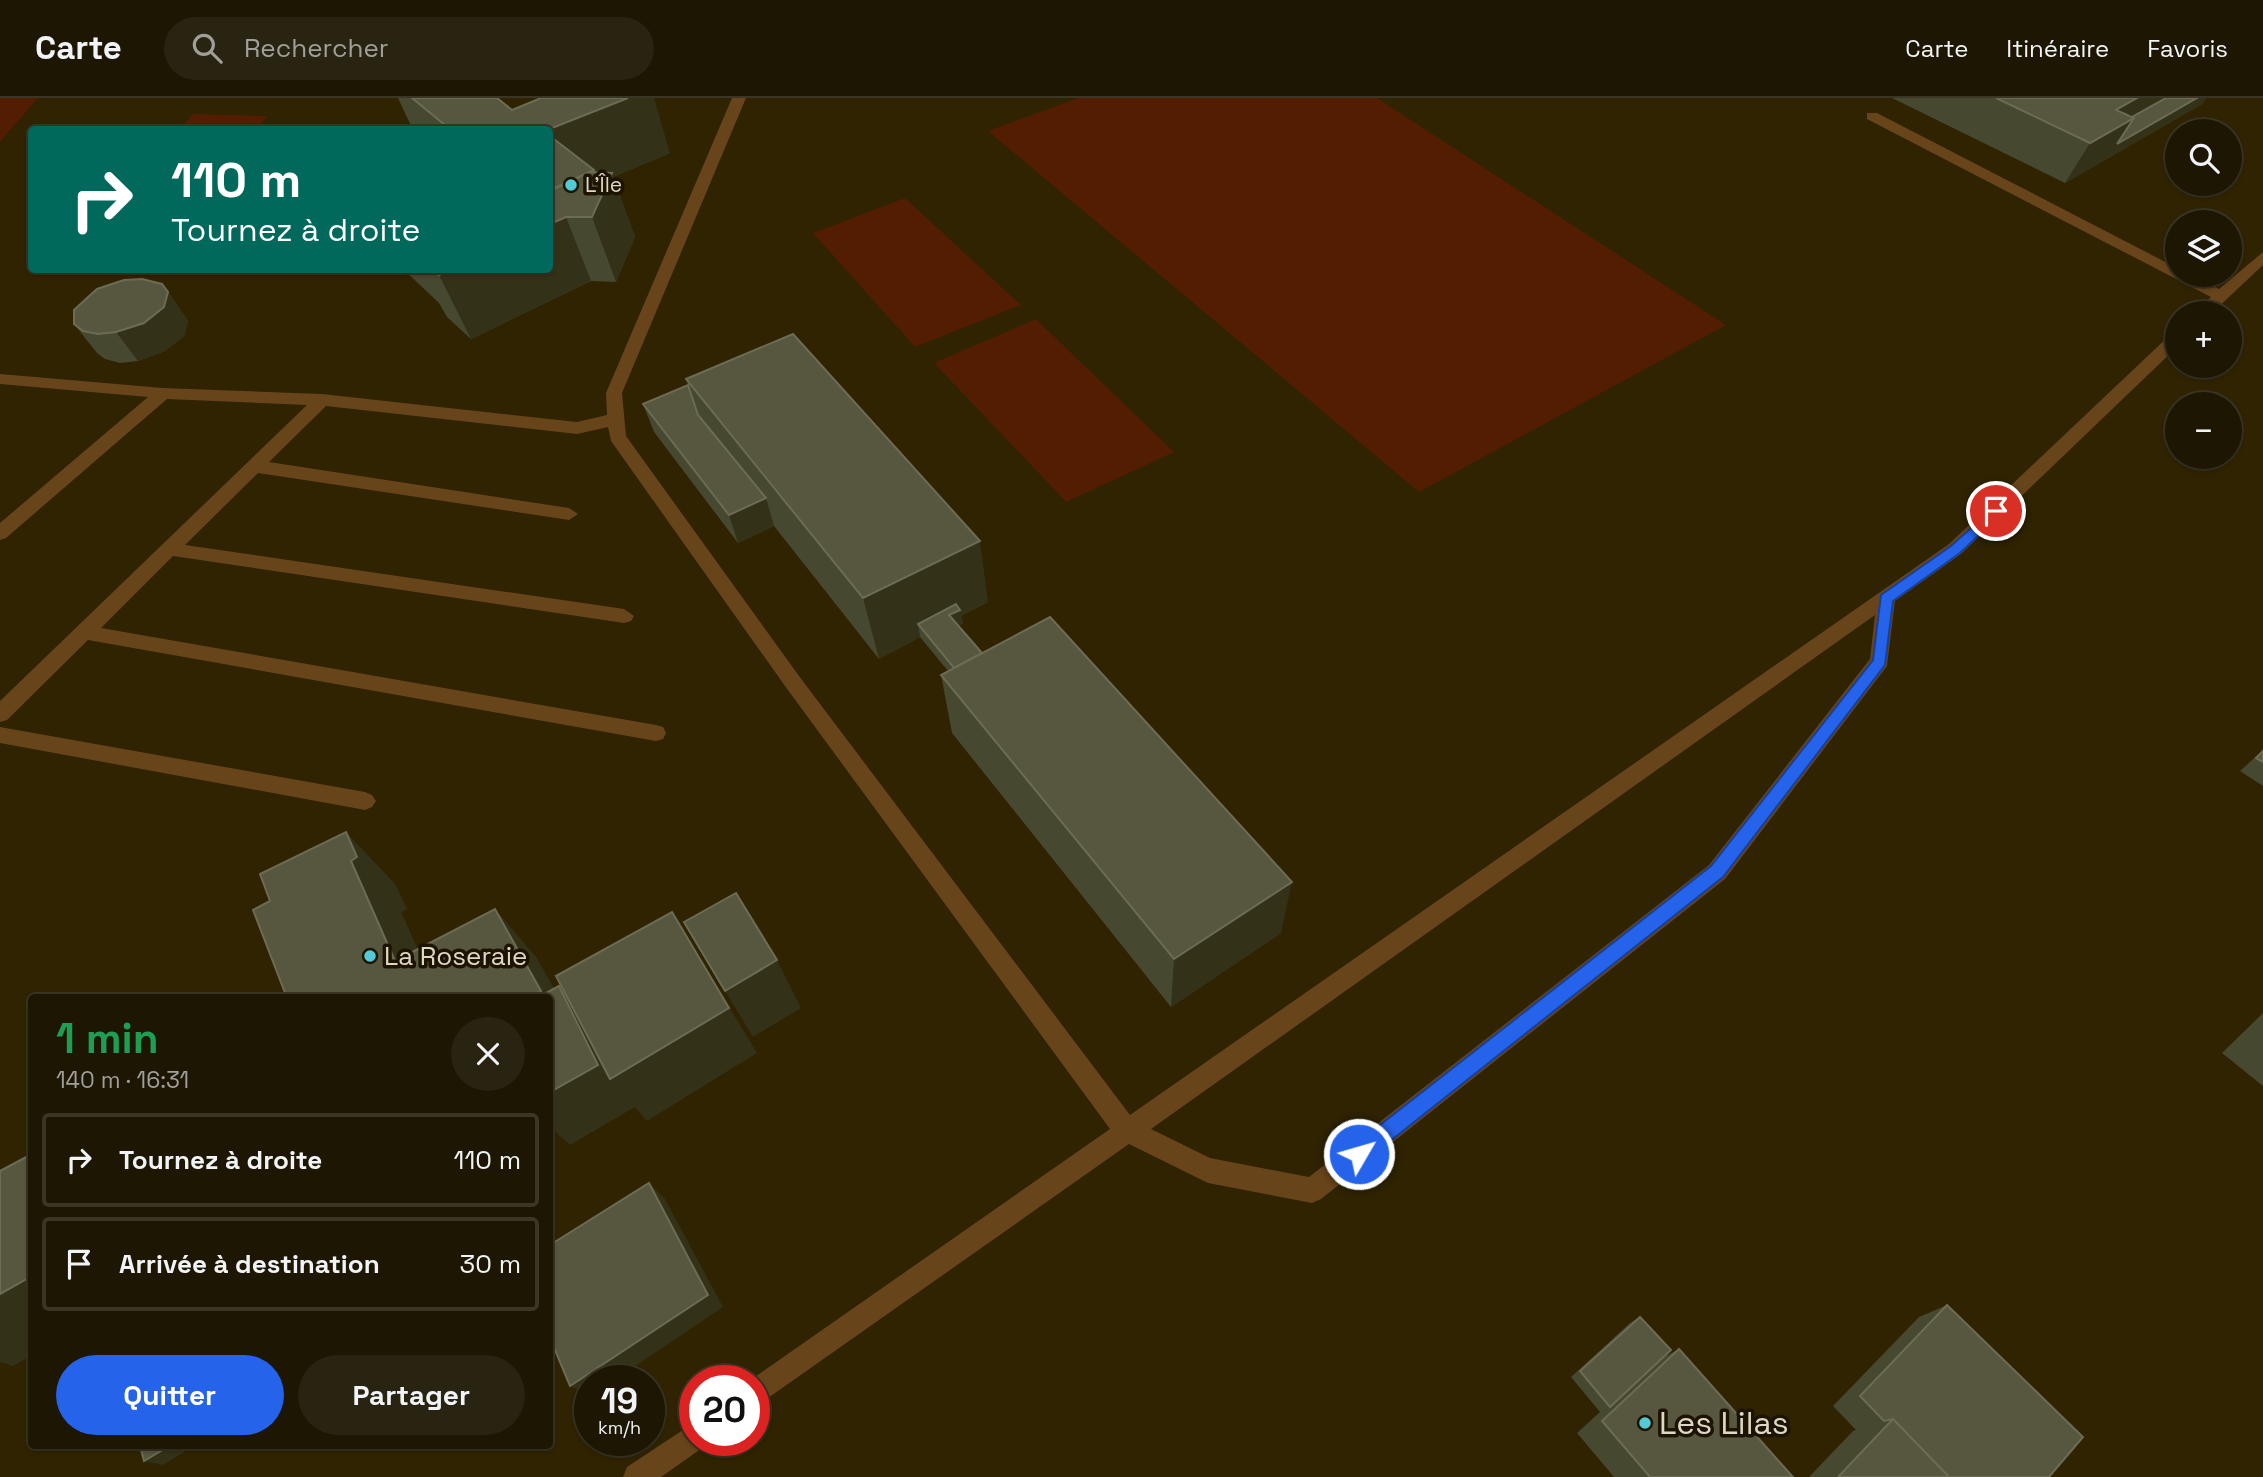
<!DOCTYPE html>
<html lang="fr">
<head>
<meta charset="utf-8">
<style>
	body { margin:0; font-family:"Space Grotesk",sans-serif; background:#292312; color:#f1f3f6; height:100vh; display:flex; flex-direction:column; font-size:26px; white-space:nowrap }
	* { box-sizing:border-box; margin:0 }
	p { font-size:23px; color:#a09f9a }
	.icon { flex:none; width:38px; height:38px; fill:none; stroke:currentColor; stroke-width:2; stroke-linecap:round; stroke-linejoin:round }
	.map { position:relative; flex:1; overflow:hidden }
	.side { position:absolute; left:28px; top:896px; width:525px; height:455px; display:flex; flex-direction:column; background:#1c1603; border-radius:7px; box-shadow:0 2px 5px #0004,0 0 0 2px #3a3525 }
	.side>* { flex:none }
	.top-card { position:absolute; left:28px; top:28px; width:525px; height:147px; border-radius:7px; box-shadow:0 2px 5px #0004,0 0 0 2px #3a3525; background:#00695c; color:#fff; overflow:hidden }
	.fabs { position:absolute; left:2165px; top:21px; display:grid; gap:14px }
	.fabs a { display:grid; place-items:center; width:77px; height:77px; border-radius:50%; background:#1c1603; box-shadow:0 2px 5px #0004,0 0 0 2px #3a3525; font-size:35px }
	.speed { position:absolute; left:574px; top:1267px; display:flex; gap:14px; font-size:35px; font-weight:700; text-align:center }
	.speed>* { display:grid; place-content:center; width:91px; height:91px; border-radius:50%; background:#1c1603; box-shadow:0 2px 5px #0004,0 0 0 2px #3a3525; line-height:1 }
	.speed small { font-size:18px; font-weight:400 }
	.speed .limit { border:10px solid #d22; background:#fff; color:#111 }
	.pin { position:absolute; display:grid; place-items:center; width:60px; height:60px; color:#fff; margin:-30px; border:4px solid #fff; border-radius:50%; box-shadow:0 2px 7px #0007 }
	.me { position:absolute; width:77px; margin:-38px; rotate:52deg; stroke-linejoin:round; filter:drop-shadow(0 0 5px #0008) }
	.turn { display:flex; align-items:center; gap:24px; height:147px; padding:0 28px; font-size:32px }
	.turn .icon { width:91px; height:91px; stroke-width:2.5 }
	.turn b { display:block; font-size:49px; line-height:60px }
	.round { display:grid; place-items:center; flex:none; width:74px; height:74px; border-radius:37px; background:#292312 }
	.summary { display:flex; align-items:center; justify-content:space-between; height:119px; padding:0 28px }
	h1 { font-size:42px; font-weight:800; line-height:52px; color:#1e9e55 }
	.primary-button { display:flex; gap:14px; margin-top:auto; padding:14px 28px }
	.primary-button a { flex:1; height:80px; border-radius:42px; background:#2563eb; color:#fff; font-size:28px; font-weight:800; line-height:80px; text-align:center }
	.primary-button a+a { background:#292312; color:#f1f3f6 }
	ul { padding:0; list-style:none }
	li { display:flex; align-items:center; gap:21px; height:94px; margin:0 14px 10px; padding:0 14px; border:4px solid #3a3525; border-radius:7px }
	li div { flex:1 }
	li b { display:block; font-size:26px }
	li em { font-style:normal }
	header { display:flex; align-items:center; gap:42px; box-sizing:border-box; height:98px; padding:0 35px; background:#1c1603; border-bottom:2px solid #3a3525 }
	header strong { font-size:33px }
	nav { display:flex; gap:38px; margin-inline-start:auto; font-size:24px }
	.search { width:490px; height:63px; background:#292312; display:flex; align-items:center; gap:18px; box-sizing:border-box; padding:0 24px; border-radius:38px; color:#a09f9a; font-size:26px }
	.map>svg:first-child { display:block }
	.built { fill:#2f2301; fill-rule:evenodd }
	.green { fill:#531d01 }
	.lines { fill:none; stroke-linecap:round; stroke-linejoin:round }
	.service { fill:#68441a; fill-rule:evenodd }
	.wall { fill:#46482f }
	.shaded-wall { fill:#333117 }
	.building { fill:#57573f; stroke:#6c6b54; stroke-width:2 }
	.route { fill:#2563eb; stroke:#184099; stroke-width:2 }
	.poi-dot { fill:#52cbd7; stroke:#1d1400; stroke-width:2.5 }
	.labels { text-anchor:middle; stroke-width:7; stroke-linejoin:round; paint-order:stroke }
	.far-poi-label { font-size:21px; fill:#ddd7c8; stroke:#1d1400; text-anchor:start }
	.poi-label { font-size:26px; fill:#ddd7c8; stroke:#1d1400; text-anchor:start }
	.near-poi-label { font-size:32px; fill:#ddd7c8; stroke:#1d1400; text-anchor:start }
</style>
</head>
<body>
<header>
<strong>Carte</strong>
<div class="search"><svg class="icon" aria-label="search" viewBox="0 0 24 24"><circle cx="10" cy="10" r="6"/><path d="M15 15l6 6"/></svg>Rechercher</div>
<nav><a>Carte</a><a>Itinéraire</a><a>Favoris</a></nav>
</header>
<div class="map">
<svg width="2263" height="1379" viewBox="0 0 2263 1379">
	<rect width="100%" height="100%" fill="#261e04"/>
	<path class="built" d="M 38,0 L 2263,0 L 2263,1379 L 0,1379 L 0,44 ZM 32,32 L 550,32 L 550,172 L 32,172 ZM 2177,33 L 2230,33 L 2230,86 L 2177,86 ZM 2177,124 L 2230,124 L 2230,177 L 2177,177 ZM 2177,215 L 2230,215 L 2230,268 L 2177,268 ZM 2177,306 L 2230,306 L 2230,359 L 2177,359 ZM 32,900 L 550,900 L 550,1348 L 32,1348 ZM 590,1283 L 649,1283 L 649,1342 L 590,1342 ZM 695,1283 L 754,1283 L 754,1342 L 695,1342 Z"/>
	<g class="green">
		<path d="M 0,0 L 38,0 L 0,44 Z"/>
		<path d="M 1078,0 L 1377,0 L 1726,227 L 1419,394 L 988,33 Z"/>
		<path d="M 193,16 L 267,18 L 257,31 L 180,31 Z"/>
		<path d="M 905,100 L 1021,207 L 915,249 L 813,135 Z"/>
		<path d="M 1036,221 L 1174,354 L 1066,404 L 934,265 Z"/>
	</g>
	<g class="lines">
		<g class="service">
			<path d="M 732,0 L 746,0 L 622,295 L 626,338 L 799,578 L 1130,1017 L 1949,446 L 2171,236 L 2177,235 L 2177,249 L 1961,456 L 1895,503 L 1887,568 L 1725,781 L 1321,1101 L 1312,1105 L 1208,1085 L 1129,1046 L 754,1310 L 754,1283 L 749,1283 L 1110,1031 L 785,588 L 611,343 L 608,329 L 577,336 L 326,308 L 269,364 L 569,410 L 578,416 L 569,422 L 258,375 L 185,447 L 624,511 L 634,518 L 631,523 L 624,525 L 173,458 L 101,530 L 656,627 L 663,629 L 666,635 L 663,641 L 656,643 L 88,542 L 7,622 L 0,624 L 0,603 L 307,307 L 167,301 L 6,440 L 0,442 L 0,425 L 148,299 L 0,286 L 0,276 L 163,290 L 322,296 L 577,324 L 607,317 L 606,295 ZM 1875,517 L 1870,561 L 1709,767 L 1309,1079 L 1210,1060 L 1151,1031 Z"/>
			<path d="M 1867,15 L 1877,15 L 2177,170 L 2177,177 L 2191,177 L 2219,191 L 2263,154 L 2263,167 L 2212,215 L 2195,215 L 2211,199 L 1867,21 Z"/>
			<path d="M 0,629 L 365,694 L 372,697 L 376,703 L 372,709 L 365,712 L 0,645 Z"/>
			<path d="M 695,1324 L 695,1342 L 707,1342 L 705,1348 L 661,1379 L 623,1379 L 627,1369 Z"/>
		</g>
	</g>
	<g class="wall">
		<path d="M 398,0 L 497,0 L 512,12 L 670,55 L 613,79 L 635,139 L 616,184 L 591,183 L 471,241 L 447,219 L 439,205 L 404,172 L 550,172 L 550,32 L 413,32 Z"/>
		<path d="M 1892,0 L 2206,0 L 2202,6 L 2065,85 Z"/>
		<path d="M 168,194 L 188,223 L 184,238 L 165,253 L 138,263 L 120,265 L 105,261 L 97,255 L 74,226 Z"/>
		<path d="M 686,281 L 988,504 L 961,518 L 963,525 L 958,528 L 982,555 L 1281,835 L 1171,909 L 952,635 L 941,577 L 948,573 L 920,539 L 879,561 L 774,428 L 738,445 L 654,334 L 643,306 L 688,287 Z"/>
		<path d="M 2263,652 L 2263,688 L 2240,673 Z"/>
		<path d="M 2263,915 L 2263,988 L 2222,955 Z"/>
		<path d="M 1947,1207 L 2049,1379 L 1809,1379 L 1853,1333 L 1856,1332 L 1833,1308 L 1919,1219 Z"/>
		<path d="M 1640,1219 L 1660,1261 L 1679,1251 L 1793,1379 L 1614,1379 L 1577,1335 L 1600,1314 L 1571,1279 L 1630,1225 Z"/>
	</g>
	<g class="shaded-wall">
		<path d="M 628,0 L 654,0 L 670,55 L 613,79 L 635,139 L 616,184 L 592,119 L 566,119 L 591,183 L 471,241 L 439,177 L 450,172 L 550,172 L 550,32 L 547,32 Z"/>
		<path d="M 2137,0 L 2206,0 L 2202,6 L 2065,85 L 2090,45 L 2116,12 Z"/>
		<path d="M 168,194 L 188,223 L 184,238 L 165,253 L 138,263 L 116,234 Z"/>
		<path d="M 766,400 L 774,428 L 738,445 L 729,417 Z"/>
		<path d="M 980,443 L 988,504 L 961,518 L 963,525 L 952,531 L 918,526 L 920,539 L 879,561 L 863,500 Z"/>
		<path d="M 346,734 L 396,787 L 407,811 L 401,814 L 440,900 L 395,863 L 351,763 Z"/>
		<path d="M 1292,784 L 1281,835 L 1171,909 L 1174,861 Z"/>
		<path d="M 495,811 L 537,860 L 581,939 L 550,900 L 529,900 Z"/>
		<path d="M 672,814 L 757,955 L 647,1023 L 635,1009 L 570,1047 L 550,1029 L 550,994 L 559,888 L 598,934 Z"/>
		<path d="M 777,862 L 801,910 L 753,939 L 725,893 Z"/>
		<path d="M 649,1085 L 665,1101 L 723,1209 L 613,1283 L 590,1283 L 590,1297 L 570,1288 Z"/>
		<path d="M 32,1178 L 32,1257 L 13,1268 L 0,1264 L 0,1196 Z"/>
		<path d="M 169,1348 L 194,1348 L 163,1367 L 144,1363 Z"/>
	</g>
	<g class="building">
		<path d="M 412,0 L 497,0 L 512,12 L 541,0 L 628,0 L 547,32 L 451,32 Z"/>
		<path d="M 1996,0 L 2137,0 L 2116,12 L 2134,20 L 2090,45 Z"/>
		<path d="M 2166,0 L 2197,0 L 2117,46 L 2134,20 L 2132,19 Z"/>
		<path d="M 550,38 L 594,72 L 550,92 Z"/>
		<path d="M 590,74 L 612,75 L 592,119 L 566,119 L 550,126 L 550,93 Z"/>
		<path d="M 433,172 L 450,172 L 439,177 Z"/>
		<path d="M 142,181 L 162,186 L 168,194 L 164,209 L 144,225 L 116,234 L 98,236 L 83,233 L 74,226 L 74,212 L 97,191 L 124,182 Z"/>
		<path d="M 793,236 L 980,443 L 863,500 L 686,281 Z"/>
		<path d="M 688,287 L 698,317 L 766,400 L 729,417 L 643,306 Z"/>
		<path d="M 956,506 L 960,512 L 949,517 L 982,555 L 954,570 L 918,526 Z"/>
		<path d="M 1050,519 L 1292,784 L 1174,861 L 941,577 Z"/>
		<path d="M 2263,653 L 2263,664 L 2256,660 Z"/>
		<path d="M 346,734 L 357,759 L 351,763 L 395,863 L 495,811 L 541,893 L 529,900 L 287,900 L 253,812 L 270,803 L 260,776 Z"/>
		<path d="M 736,795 L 777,862 L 725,893 L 684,824 Z"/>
		<path d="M 672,814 L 729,910 L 610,981 L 556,878 Z"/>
		<path d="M 559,888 L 598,967 L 550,994 L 550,900 L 537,900 Z"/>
		<path d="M 32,1056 L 32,1178 L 0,1196 L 0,1073 Z"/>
		<path d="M 649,1085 L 708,1197 L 570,1288 L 550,1240 L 550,1147 Z"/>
		<path d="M 1947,1207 L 2083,1339 L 2049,1379 L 1949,1379 L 1893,1321 L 1884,1323 L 1860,1298 Z"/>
		<path d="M 1640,1219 L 1671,1252 L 1610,1309 L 1580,1273 Z"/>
		<path d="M 1679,1251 L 1793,1379 L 1650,1379 L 1602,1323 Z"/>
		<path d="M 1893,1321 L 1949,1379 L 1838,1379 Z"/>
		<path d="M 140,1348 L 169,1348 L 144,1363 Z"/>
	</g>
	<path class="route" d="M 1996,408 L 2003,413 L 2001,416 L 1960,455 L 1893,503 L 1885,567 L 1723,779 L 1365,1063 L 1359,1065 L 1352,1063 L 1349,1056 L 1352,1049 L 1711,768 L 1873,562 L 1881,497 L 1951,448 Z"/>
	<g class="poi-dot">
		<circle cx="571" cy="87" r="7"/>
		<circle cx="370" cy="858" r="7"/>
		<circle cx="1645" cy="1325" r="7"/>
	</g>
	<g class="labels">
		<g class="far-poi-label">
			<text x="585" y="94">L'Île</text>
		</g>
		<g class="poi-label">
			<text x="384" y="867">La Roseraie</text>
		</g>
		<g class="near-poi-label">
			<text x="1659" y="1336">Les Lilas</text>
		</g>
	</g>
</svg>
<div class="fabs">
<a><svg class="icon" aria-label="search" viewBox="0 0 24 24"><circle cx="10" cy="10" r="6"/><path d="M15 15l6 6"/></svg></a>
<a><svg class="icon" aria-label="layers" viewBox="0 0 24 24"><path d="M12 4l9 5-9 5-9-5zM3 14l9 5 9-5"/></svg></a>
<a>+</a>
<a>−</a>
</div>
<div class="speed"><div>19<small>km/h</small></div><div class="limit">20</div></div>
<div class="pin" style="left:1996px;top:413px;background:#d93025"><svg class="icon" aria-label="arrive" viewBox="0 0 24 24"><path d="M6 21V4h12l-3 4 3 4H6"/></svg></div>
<svg class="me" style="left:1359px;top:1056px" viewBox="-20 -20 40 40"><circle r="17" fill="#2563eb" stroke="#fff" stroke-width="3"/><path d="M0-11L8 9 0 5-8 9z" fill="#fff"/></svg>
<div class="top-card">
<div class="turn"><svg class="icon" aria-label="right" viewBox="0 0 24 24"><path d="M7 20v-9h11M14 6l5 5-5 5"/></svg><div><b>110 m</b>Tournez à droite</div></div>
</div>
<section class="side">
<div class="summary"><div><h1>1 min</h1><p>140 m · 16:31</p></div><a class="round"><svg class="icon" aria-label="close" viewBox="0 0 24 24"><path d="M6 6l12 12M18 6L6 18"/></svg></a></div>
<ul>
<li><svg class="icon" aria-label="right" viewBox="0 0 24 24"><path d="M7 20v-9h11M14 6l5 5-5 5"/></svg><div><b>Tournez à droite</b></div><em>110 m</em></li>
<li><svg class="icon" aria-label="arrive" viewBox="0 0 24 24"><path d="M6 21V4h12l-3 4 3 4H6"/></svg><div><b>Arrivée à destination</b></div><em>30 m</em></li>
</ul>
<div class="primary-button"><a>Quitter</a><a>Partager</a></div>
</section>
</div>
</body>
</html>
